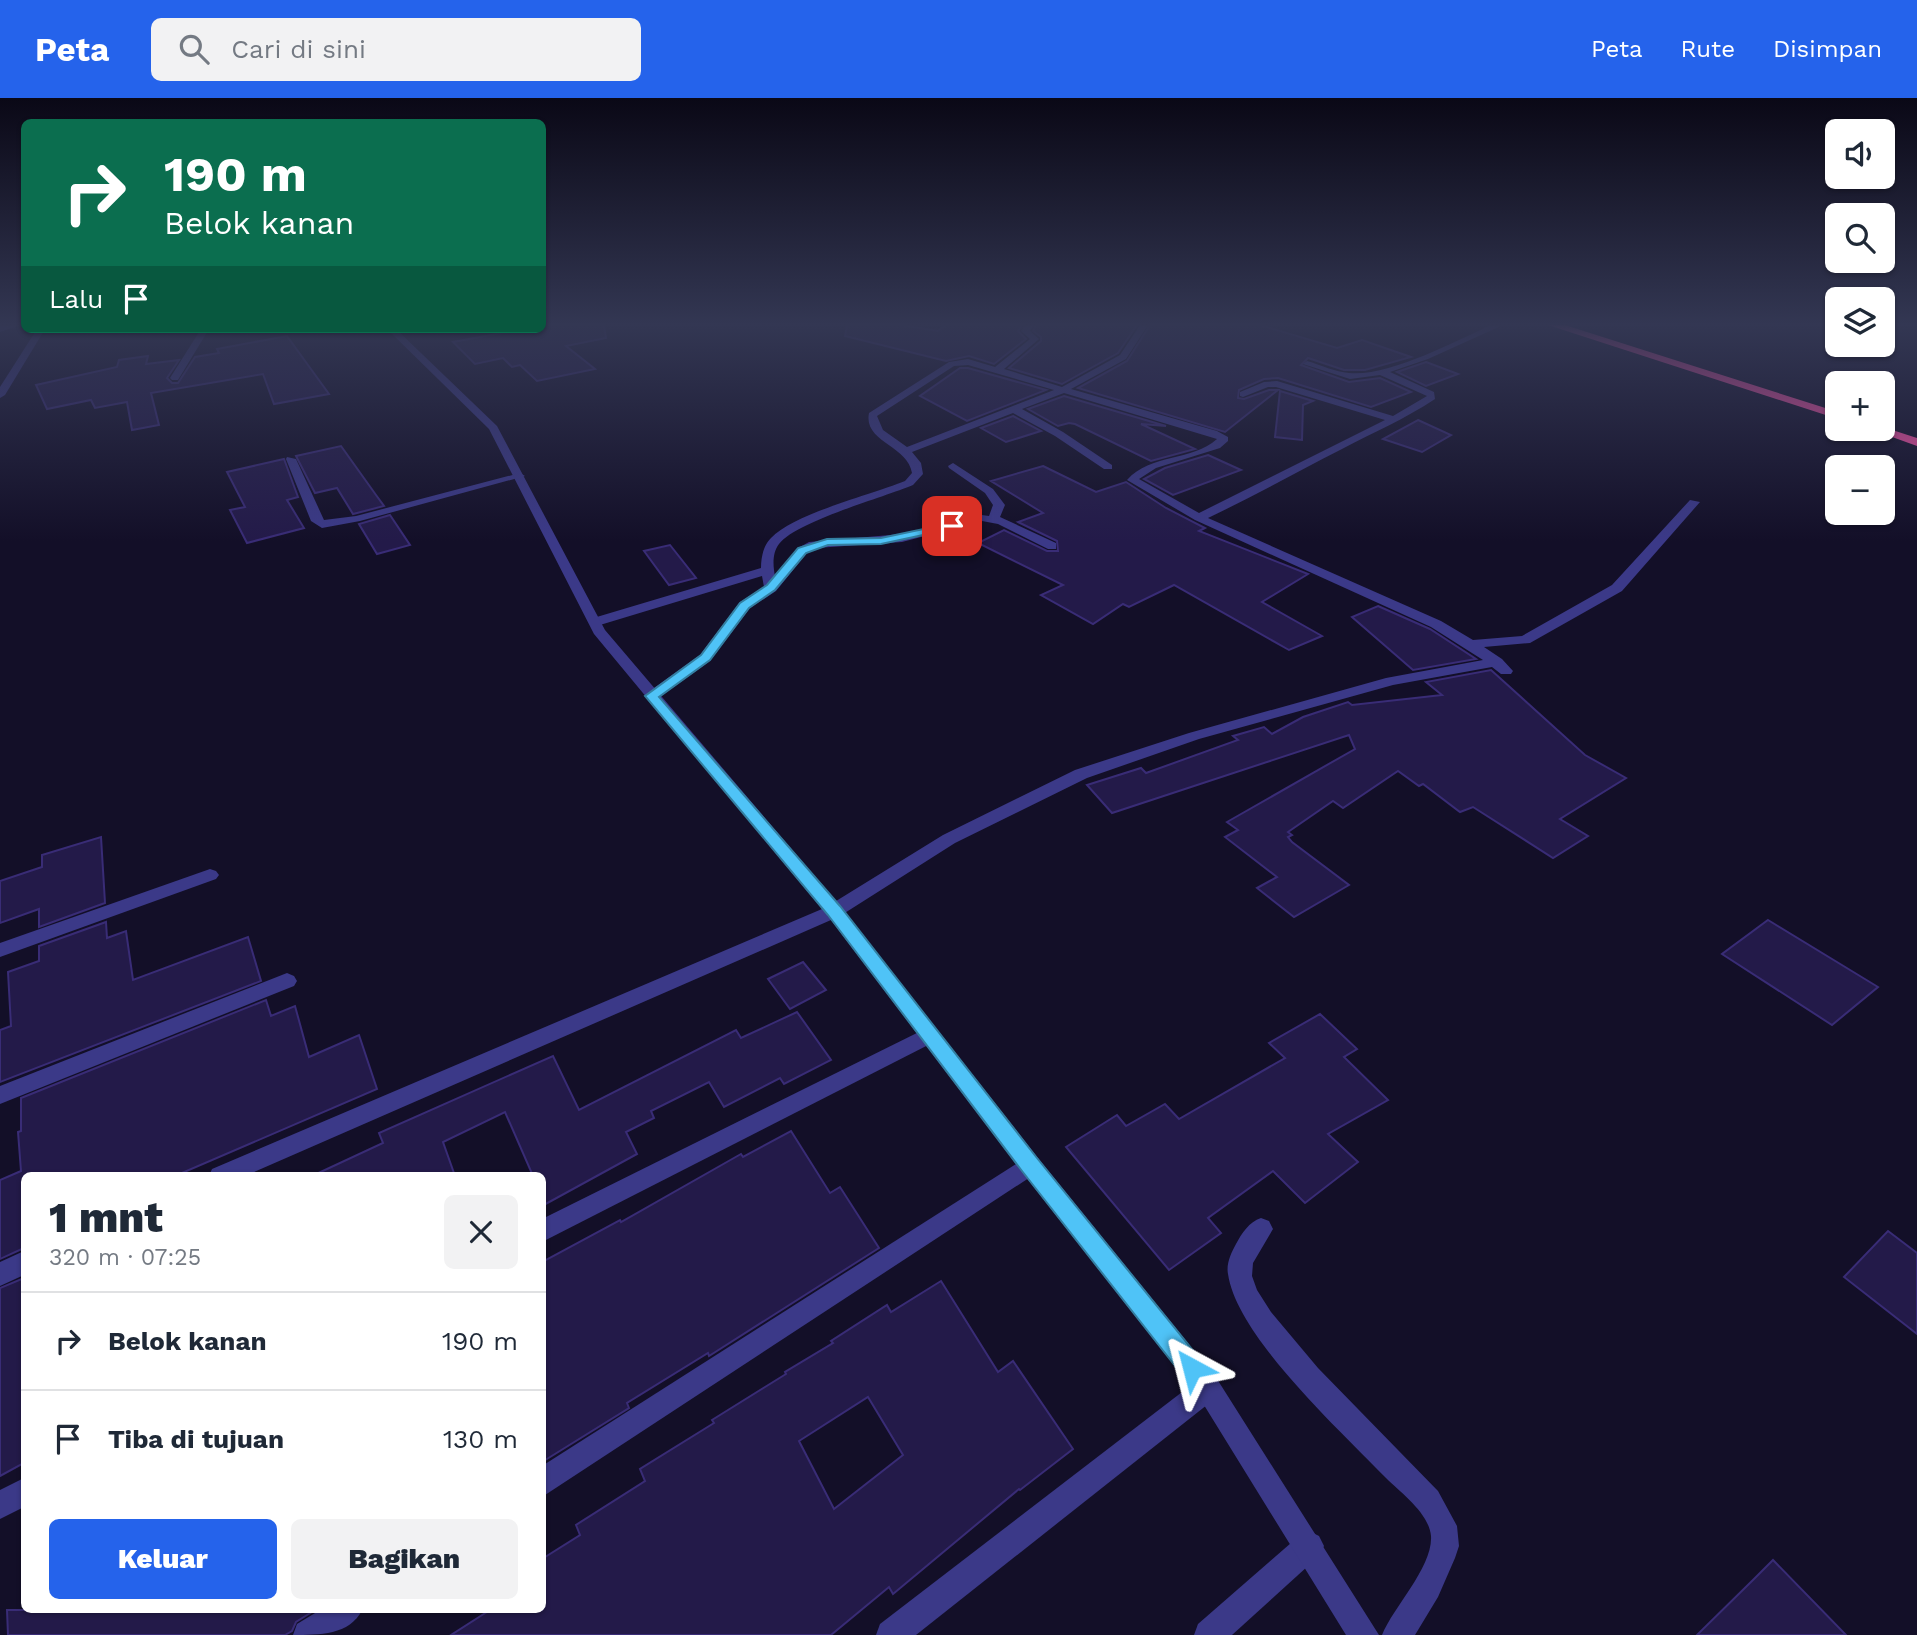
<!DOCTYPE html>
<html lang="id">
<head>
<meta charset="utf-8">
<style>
	body { margin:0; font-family:"Work Sans",sans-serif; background:#f2f2f3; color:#1f2937; height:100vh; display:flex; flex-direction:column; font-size:26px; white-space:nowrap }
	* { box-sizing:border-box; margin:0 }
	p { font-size:23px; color:#747a83 }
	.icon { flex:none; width:38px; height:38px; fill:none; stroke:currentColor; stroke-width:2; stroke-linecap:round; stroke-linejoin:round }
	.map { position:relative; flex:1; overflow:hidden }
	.sheet { position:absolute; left:21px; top:1074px; width:525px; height:441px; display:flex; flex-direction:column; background:#fff; border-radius:10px; box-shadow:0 2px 5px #0004 }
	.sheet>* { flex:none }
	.top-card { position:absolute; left:21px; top:21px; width:525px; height:214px; border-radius:10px; box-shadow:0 2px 5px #0004; background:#0b6e4f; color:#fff; overflow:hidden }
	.buttons { position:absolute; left:1825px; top:21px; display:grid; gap:14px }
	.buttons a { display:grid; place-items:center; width:70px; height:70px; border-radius:10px; background:#fff; box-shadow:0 2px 5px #0004; font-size:35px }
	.pin { position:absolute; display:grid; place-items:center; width:60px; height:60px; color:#fff; margin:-30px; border-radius:14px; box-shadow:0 4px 10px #0006 }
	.me { position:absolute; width:77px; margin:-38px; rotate:322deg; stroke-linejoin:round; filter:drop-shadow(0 0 5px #0008) }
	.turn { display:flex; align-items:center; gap:24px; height:147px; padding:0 28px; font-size:32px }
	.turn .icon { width:91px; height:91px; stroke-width:2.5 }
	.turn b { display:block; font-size:49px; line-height:60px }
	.then { display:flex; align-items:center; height:66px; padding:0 28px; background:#0003; gap:14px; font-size:26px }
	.round { display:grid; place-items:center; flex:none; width:74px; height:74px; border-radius:10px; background:#f2f2f3 }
	.overview { display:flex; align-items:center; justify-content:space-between; height:119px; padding:0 28px }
	h1 { font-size:42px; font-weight:800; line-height:52px }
	.button { display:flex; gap:14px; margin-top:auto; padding:14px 28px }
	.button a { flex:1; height:80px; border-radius:10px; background:#2563eb; color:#fff; font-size:28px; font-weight:800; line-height:80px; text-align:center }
	.button a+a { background:#f2f2f3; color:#1f2937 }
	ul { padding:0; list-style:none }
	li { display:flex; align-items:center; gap:21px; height:98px; padding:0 28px; border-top:2px solid #e0e1e3 }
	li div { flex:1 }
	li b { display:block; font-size:26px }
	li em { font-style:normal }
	header { display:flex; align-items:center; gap:42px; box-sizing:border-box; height:98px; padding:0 35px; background:#2563eb; color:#fff }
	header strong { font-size:33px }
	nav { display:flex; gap:38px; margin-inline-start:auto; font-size:24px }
	.search { width:490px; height:63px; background:#f2f2f3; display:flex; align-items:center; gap:18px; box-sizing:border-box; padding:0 24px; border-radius:10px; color:#747a83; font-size:26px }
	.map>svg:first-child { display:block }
	.building { fill:#231a49; stroke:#392c76; stroke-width:2; fill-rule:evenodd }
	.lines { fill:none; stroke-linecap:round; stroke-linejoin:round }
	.minor { fill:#3b3988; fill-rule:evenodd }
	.tertiary { fill:#3b3988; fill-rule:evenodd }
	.motorway { fill:#ff51a6; fill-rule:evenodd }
	.route { fill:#4fc3f7; stroke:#337fa1; stroke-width:2 }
</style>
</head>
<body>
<header>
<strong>Peta</strong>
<div class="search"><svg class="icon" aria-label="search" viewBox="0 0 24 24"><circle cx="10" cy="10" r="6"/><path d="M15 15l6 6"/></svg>Cari di sini</div>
<nav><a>Peta</a><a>Rute</a><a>Disimpan</a></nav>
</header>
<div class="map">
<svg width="1917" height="1537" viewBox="0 0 1917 1537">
	<rect width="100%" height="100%" fill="#130f28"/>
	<g class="building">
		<path d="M 542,227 L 604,227 L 606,240 L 566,248 L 595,271 L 537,283 L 520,267 L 512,269 L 503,260 L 475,266 L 453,244 L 524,231 L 542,231 Z"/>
		<path d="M 847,227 L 901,227 L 938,233 L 946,227 L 1022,227 L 1018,233 L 1026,241 L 994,266 L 969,258 L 946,263 L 845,238 Z"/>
		<path d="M 1036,227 L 1137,227 L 1118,255 L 1062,286 L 1009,270 L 1041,243 L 1041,239 L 1033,233 Z"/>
		<path d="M 1150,227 L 1260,227 L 1337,250 L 1362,242 L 1411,259 L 1365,272 L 1344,272 L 1308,260 L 1301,267 L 1349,284 L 1380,280 L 1411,294 L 1371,309 L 1278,280 L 1264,281 L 1239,292 L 1238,300 L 1244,301 L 1269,292 L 1278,292 L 1225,334 L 1078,290 L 1127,263 Z"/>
		<path d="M 287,238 L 329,296 L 274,306 L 263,276 L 151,295 L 159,327 L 132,332 L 127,304 L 95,310 L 91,302 L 47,311 L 36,287 L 117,269 L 119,262 L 148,258 L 146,266 L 179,262 L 167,280 L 172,285 L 178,285 L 195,259 L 219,255 L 217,251 Z"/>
		<path d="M 1426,264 L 1458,276 L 1426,288 L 1397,274 Z"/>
		<path d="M 960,270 L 968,270 L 1046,292 L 967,323 L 920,298 Z"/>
		<path d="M 1280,293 L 1313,303 L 1303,307 L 1302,342 L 1275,339 Z"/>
		<path d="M 1064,298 L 1166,328 L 1141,326 L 1195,351 L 1151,363 L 1075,326 L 1069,325 L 1058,328 L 1028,311 Z"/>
		<path d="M 1013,318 L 1041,333 L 1006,344 L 981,330 Z"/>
		<path d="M 1418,322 L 1451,337 L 1422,354 L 1383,341 Z"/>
		<path d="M 341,348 L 376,397 L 384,408 L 353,416 L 337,390 L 315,395 L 296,358 Z"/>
		<path d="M 1208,357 L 1241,372 L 1173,397 L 1144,381 L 1165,370 Z"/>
		<path d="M 284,361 L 298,399 L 287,402 L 304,430 L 247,445 L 230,412 L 245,409 L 227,374 Z"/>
		<path d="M 1043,368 L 1096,394 L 1126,384 L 1166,410 L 1205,430 L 1199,433 L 1308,476 L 1262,504 L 1322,538 L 1289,552 L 1174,487 L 1129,509 L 1123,506 L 1093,526 L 1041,497 L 1063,487 L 978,445 L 1004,432 L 1047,453 L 1058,453 L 1057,443 L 1018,424 L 1043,415 L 991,383 Z"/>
		<path d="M 390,417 L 410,447 L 377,456 L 359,426 Z"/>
		<path d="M 670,447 L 696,480 L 669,487 L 644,453 Z"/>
		<path d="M 1378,508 L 1430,531 L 1476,561 L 1413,572 L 1352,519 Z"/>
		<path d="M 1491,572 L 1585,657 L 1626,680 L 1560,721 L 1588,738 L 1553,760 L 1473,709 L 1460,714 L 1423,686 L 1419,688 L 1398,673 L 1343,710 L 1333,703 L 1288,734 L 1292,737 L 1288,739 L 1292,744 L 1349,787 L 1294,819 L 1257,790 L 1277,779 L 1225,739 L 1238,732 L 1227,724 L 1355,651 L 1349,637 L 1112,715 L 1087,687 L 1141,670 L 1146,675 L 1238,642 L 1233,638 L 1264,629 L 1272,636 L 1303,619 L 1348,604 L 1352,607 L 1442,597 L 1426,584 Z"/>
		<path d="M 101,739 L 105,805 L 39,829 L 39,811 L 0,825 L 0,783 L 42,769 L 42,757 Z"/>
		<path d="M 1768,822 L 1878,889 L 1832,927 L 1722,856 Z"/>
		<path d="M 106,824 L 107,840 L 126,833 L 133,882 L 248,839 L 261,883 L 0,984 L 0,932 L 11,928 L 8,874 L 39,863 L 39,848 Z"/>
		<path d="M 803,864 L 826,892 L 790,911 L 768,881 Z"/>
		<path d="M 266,902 L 271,918 L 295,908 L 309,959 L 359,937 L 377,991 L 175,1078 L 24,1078 L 24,1150 L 0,1161 L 0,1082 L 21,1073 L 18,1034 L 21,1033 L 21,1000 Z"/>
		<path d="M 797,914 L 831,962 L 784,986 L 780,980 L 724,1009 L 709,984 L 651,1013 L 654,1020 L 626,1034 L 637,1056 L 542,1108 L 542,1078 L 533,1078 L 505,1014 L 443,1044 L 455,1078 L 312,1078 L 383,1045 L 379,1035 L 553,958 L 579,1012 L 736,932 L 741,940 Z"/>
		<path d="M 1320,916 L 1357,951 L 1344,959 L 1388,1002 L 1328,1036 L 1358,1064 L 1305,1105 L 1273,1073 L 1208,1120 L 1221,1135 L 1169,1172 L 1066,1049 L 1117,1017 L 1126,1028 L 1165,1006 L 1179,1021 L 1285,960 L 1269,945 Z"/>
		<path d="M 791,1033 L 830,1095 L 840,1089 L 879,1150 L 709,1258 L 708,1255 L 627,1305 L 629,1310 L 542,1364 L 542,1164 L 620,1122 L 621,1124 L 741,1056 L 743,1059 Z"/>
		<path d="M 1888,1133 L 1917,1155 L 1917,1236 L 1844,1179 Z"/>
		<path d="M 24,1180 L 24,1365 L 0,1378 L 0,1190 Z"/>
		<path d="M 941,1183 L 998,1274 L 1013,1263 L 1073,1351 L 1020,1392 L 1019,1391 L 893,1496 L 889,1489 L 831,1537 L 451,1537 L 490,1512 L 542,1512 L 542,1461 L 580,1437 L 576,1427 L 645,1383 L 640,1371 L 714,1325 L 712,1322 L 786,1276 L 785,1274 L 833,1245 L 831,1243 L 887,1207 L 891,1214 ZM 868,1299 L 903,1357 L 834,1411 L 799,1343 Z"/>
		<path d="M 1773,1462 L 1846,1537 L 1697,1537 L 1754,1481 Z"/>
		<path d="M 7,1512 L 315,1512 L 296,1524 L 292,1533 L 285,1537 L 8,1537 Z"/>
	</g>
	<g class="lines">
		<g class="minor">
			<path d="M 16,227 L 15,229 L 0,234 L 0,228 Z"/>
			<path d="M 1025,227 L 1034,227 L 1030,233 L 1039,241 L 1004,271 L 1062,289 L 1120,257 L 1140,227 L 1148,227 L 1126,261 L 1071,291 L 1217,333 L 1228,339 L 1228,343 L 1220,350 L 1156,370 L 1139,381 L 1199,415 L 1385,322 L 1276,289 L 1268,289 L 1243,299 L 1240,298 L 1240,294 L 1264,284 L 1277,283 L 1393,318 L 1427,298 L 1380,277 L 1350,281 L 1303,266 L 1307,263 C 1321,267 1335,274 1349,275 C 1388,279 1454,244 1491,227 L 1503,227 L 1428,261 L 1390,274 L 1434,294 L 1435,301 C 1405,321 1374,334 1342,351 C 1297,374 1254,398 1208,420 L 1441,523 L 1473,542 L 1522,538 L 1612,487 L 1690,402 L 1700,404 L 1622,493 L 1530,545 L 1484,549 L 1502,561 L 1513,573 L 1511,576 L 1501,576 L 1492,569 L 1393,587 L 1199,641 L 1087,680 L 955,745 L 840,818 L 828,818 L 825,813 L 828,808 L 943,737 L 1075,672 L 1189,635 L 1386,580 L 1483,562 L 1431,529 L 1195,422 L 1127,382 C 1151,355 1191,364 1217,341 L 1064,295 L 1022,311 L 1063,334 L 1112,367 L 1112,371 L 1104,371 L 1055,338 L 1013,315 L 912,354 L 921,365 L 923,376 L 913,387 C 882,400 797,423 779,446 C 772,455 773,468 775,478 L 798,450 L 809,444 L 902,436 L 982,417 L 989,418 L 993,407 L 985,395 L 949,370 L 948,368 L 953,365 L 993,391 L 1005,407 L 1000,419 L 1056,445 L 1056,451 L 1048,451 L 998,426 L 982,423 L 902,444 L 816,450 L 806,456 L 776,493 L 750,510 L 710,563 L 657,601 L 647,601 L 645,598 L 647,595 L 700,557 L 740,504 L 764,489 L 762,478 L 600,527 L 590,527 L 590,521 L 761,470 C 761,460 763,448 771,440 C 795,415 871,397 905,383 L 912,375 C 908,347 863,344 869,315 L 949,264 L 968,261 L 995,269 L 1030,241 L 1021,233 ZM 968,267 L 1054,292 L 907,349 L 883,332 L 877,318 L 954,268 Z"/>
			<path d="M 37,231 L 45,231 L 5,297 L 0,300 L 0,289 Z"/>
			<path d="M 201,231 L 209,231 L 178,282 L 172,282 L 170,280 Z"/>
			<path d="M 287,359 L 296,361 L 324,422 L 356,418 L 520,375 L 525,378 L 360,423 L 322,430 L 311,423 L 286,361 Z"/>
			<path d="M 210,771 L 216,773 L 219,777 L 216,781 L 0,859 L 0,845 Z"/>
			<path d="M 287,875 L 294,878 L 297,883 L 294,888 L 0,1006 L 0,988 Z"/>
			<path d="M 929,929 L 936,931 L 939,937 L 936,943 L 542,1144 L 542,1121 Z"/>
			<path d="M 1030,1057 L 1038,1060 L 1041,1067 L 1038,1074 L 542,1399 L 542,1368 Z"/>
			<path d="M 1261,1120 L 1269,1123 L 1273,1131 L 1253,1165 L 1252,1178 L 1257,1192 L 1271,1214 L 1318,1270 L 1438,1393 L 1457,1428 L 1459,1448 L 1455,1460 L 1438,1499 L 1415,1537 L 1382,1537 C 1394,1508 1433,1469 1431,1438 C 1429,1415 1401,1395 1386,1380 C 1342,1334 1237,1239 1228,1176 C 1226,1166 1231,1155 1236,1146 C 1242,1135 1249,1124 1261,1120 Z"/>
			<path d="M 1208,1277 L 1217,1281 L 1221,1290 L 1217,1299 L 916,1537 L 876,1537 L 880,1526 L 1199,1281 Z"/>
			<path d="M 24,1380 L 24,1409 L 0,1421 L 0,1392 Z"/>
			<path d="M 1309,1433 L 1319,1438 L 1324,1448 L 1319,1458 L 1232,1537 L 1194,1537 L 1198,1526 L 1299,1438 Z"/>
			<path d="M 320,1512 L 362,1512 C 350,1537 319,1537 293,1537 L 297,1526 Z"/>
		</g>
		<g class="tertiary">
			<path d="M 387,231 L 396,231 L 497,328 L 605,532 L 840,808 L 1038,1060 L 1217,1281 L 1379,1537 L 1346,1537 L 1199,1299 L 1022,1074 L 831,822 L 245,1078 L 209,1078 L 212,1071 L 822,811 L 594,536 L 489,331 Z"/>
			<path d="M 24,1153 L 24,1177 L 0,1188 L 0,1164 Z"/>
		</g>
		<g class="motorway">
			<path d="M 1548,227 L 1565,227 L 1838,314 L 1838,321 Z"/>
			<path d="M 1883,329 L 1917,340 L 1917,348 L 1870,331 Z"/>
		</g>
	</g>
	<linearGradient id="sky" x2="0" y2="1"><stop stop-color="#0a0816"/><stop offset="0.51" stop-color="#333753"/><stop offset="1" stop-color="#333753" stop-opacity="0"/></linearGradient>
	<rect width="1917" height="443" fill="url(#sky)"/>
	<path class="route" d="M 952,425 L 957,428 L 956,430 L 881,446 L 828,447 L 806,455 L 775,492 L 749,510 L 710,562 L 659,599 L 840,808 L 1037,1060 L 1200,1261 L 1204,1270 L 1200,1278 L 1192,1281 L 1183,1278 L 1022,1073 L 828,817 L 645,598 L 701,557 L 740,505 L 767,487 L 798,450 L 827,441 L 881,440 Z"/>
</svg>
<div class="buttons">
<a><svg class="icon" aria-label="sound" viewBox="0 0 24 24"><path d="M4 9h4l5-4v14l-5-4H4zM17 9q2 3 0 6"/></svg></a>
<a><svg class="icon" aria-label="search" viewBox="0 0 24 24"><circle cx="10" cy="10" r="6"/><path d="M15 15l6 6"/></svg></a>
<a><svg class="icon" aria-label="layers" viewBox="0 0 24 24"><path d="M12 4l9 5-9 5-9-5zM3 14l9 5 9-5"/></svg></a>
<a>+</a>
<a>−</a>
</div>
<div class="pin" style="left:952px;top:428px;background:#d93025"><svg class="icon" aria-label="arrive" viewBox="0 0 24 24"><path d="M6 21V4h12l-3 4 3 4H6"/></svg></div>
<svg class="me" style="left:1192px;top:1270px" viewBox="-20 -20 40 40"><path d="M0-17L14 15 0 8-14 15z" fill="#4fc3f7" stroke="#fff" stroke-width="4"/></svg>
<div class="top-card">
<div class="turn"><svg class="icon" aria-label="right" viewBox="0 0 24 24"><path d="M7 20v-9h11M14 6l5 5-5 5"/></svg><div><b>190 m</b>Belok kanan</div></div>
<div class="then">Lalu<svg class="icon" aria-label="arrive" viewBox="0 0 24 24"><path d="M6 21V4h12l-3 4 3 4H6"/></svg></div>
</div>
<section class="sheet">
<div class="overview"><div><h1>1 mnt</h1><p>320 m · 07:25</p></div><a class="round"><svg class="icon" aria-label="close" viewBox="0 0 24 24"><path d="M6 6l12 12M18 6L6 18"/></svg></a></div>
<ul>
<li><svg class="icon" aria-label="right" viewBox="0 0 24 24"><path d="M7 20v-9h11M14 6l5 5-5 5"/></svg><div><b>Belok kanan</b></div><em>190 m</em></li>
<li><svg class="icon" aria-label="arrive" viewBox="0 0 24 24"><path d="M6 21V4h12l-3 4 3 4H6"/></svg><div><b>Tiba di tujuan</b></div><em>130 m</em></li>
</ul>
<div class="button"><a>Keluar</a><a>Bagikan</a></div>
</section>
</div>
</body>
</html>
